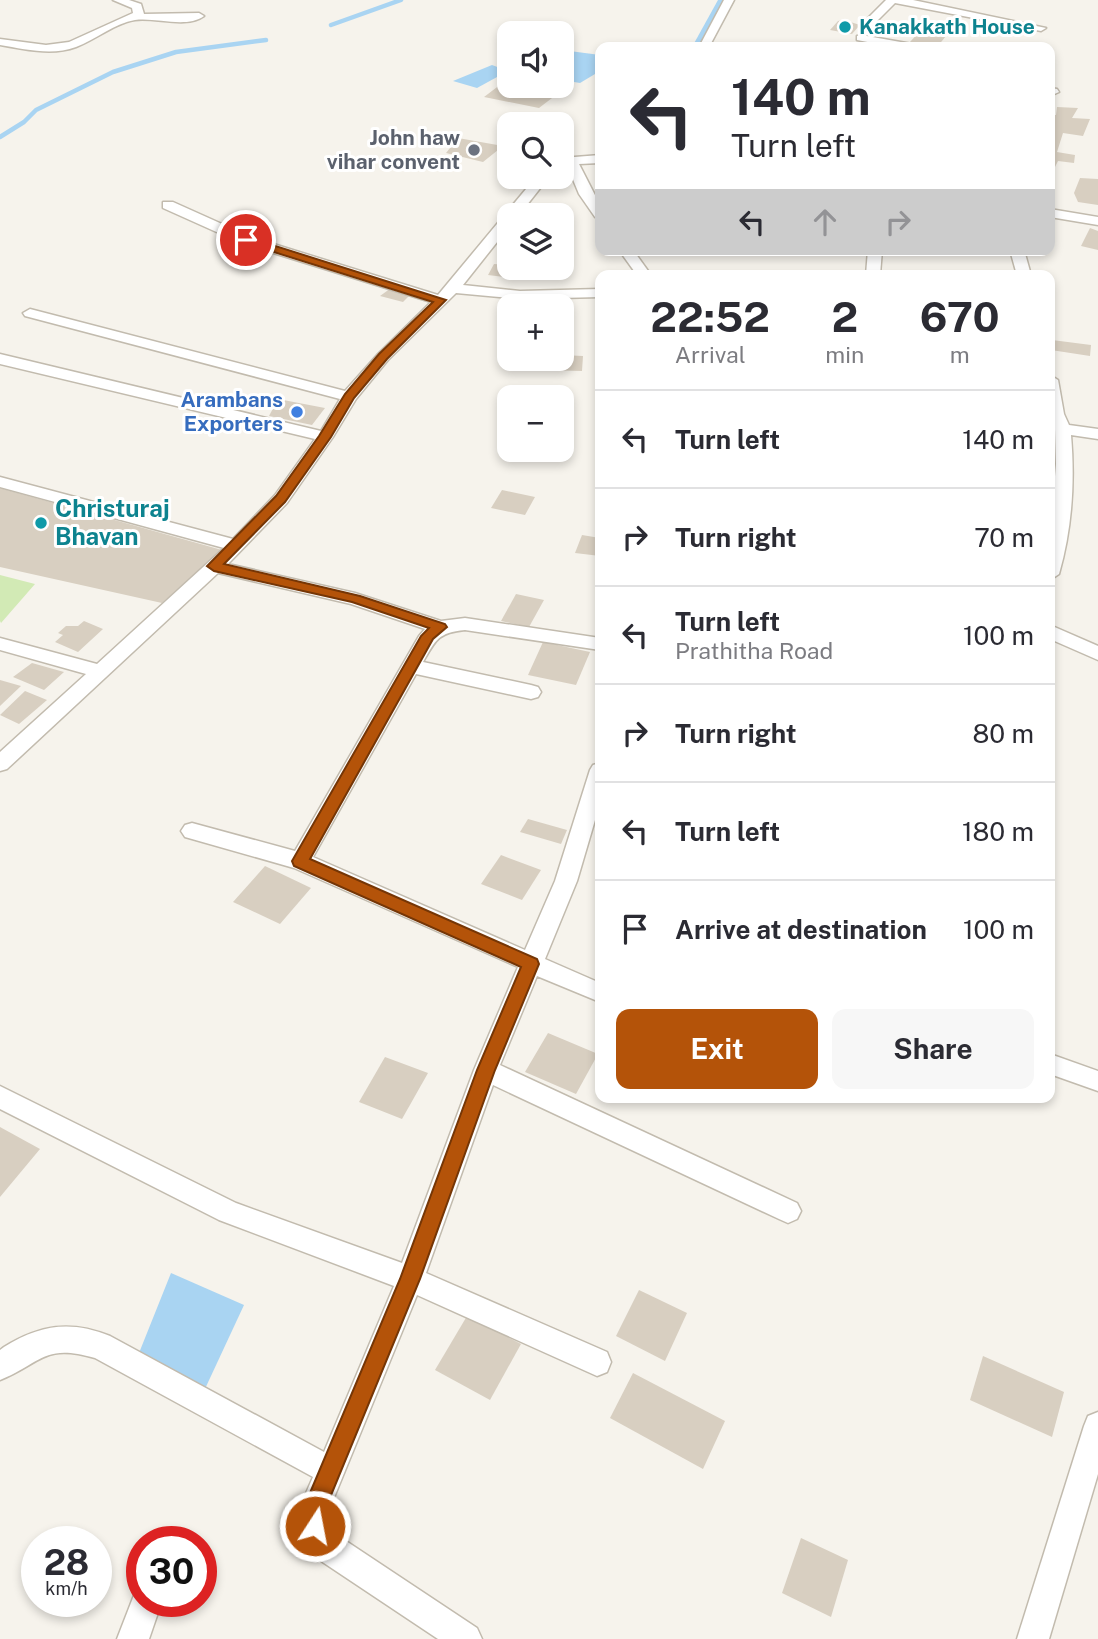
<!DOCTYPE html>
<html lang="en">
<head>
<meta charset="utf-8">
<style>
	body { margin:0; font-family:"Public Sans",sans-serif; background:#f7f7f7; color:#2b2b33; height:100vh; display:flex; flex-direction:column; font-size:26px; white-space:nowrap }
	* { box-sizing:border-box; margin:0 }
	p { font-size:23px; color:#7c7c81 }
	.icon { flex:none; width:38px; height:38px; fill:none; stroke:currentColor; stroke-width:2; stroke-linecap:round; stroke-linejoin:round }
	.map { position:relative; flex:1; overflow:hidden }
	.drawer { position:absolute; left:595px; top:270px; width:460px; height:833px; display:flex; flex-direction:column; background:#fff; border-radius:14px; box-shadow:0 4px 10px #0003 }
	.drawer>* { flex:none }
	.hud { position:absolute; left:595px; top:42px; width:460px; height:214px; border-radius:14px; box-shadow:0 4px 10px #0003; background:#fff; color:#2b2b33; overflow:hidden }
	.buttons { position:absolute; left:497px; top:21px; display:grid; gap:14px }
	.buttons a { display:grid; place-items:center; width:77px; height:77px; border-radius:14px; background:#fff; box-shadow:0 4px 10px #0003; font-size:35px }
	.speed { position:absolute; left:21px; top:1526px; display:flex; gap:14px; font-size:35px; font-weight:700; text-align:center }
	.speed>* { display:grid; place-content:center; width:91px; height:91px; border-radius:50%; background:#fff; box-shadow:0 4px 10px #0003; line-height:1 }
	.speed small { font-size:18px; font-weight:400 }
	.speed .limit { border:10px solid #d22; background:#fff; color:#111 }
	.pin { position:absolute; display:grid; place-items:center; width:60px; height:60px; color:#fff; margin:-30px; border:4px solid #fff; border-radius:50%; box-shadow:0 2px 7px #0007 }
	.me { position:absolute; width:77px; margin:-38px; rotate:11deg; stroke-linejoin:round; filter:drop-shadow(0 0 5px #0008) }
	.turn { display:flex; align-items:center; gap:24px; height:147px; padding:0 21px; font-size:32px }
	.turn .icon { width:91px; height:91px; stroke-width:2.5 }
	.turn b { display:block; font-size:49px; line-height:60px }
	.lanes { display:flex; align-items:center; height:66px; padding:0 21px; background:#0003; justify-content:center; gap:35px; direction:ltr }
	.lanes .off { opacity:.35 }
	.eta { display:flex; justify-content:space-evenly; align-items:center; height:119px; text-align:center }
	.eta b { font-size:42px; font-weight:700; line-height:49px }
	.cta { display:flex; gap:14px; margin-top:auto; padding:14px 21px }
	.cta a { flex:1; height:80px; border-radius:14px; background:#b45309; color:#fff; font-size:28px; font-weight:700; line-height:80px; text-align:center }
	.cta a+a { background:#f7f7f7; color:#2b2b33 }
	ul { padding:0; list-style:none }
	li { display:flex; align-items:center; gap:21px; height:98px; padding:0 21px; border-top:2px solid #e1e1e2 }
	li div { flex:1 }
	li b { display:block; font-size:26px }
	li em { font-style:normal }
	.map>svg:first-child { display:block }
	.green { fill:#d2eab5 }
	.water { fill:#a9d4f2 }
	.lines { fill:none; stroke-linecap:round; stroke-linejoin:round }
	.stream { stroke:#a9d4f2; stroke-width:4.5 }
	.canal { fill:#a9d4f2; fill-rule:evenodd }
	.building { fill:#d8cfc1 }
	.minor-casing { stroke:#c2bbae; stroke-width:3 }
	.minor { fill:#fff; fill-rule:evenodd }
	.route { fill:#b45309; stroke:#753606; stroke-width:2 }
	.culture-dot { fill:#0f9aa8; stroke:#fff; stroke-width:2.5 }
	.worship-dot { fill:#6b7280; stroke:#fff; stroke-width:2.5 }
	.shop-dot { fill:#3f7fe0; stroke:#fff; stroke-width:2.5 }
	.labels { text-anchor:middle; stroke-width:6; stroke-linejoin:round; paint-order:stroke }
	.far-culture-label { font-size:21px; font-weight:bold; fill:#0d838f; stroke:#fff; text-anchor:start }
	.far-worship-label { font-size:21px; font-weight:bold; fill:#5b616d; stroke:#fff; text-anchor:end }
	.far-shop-label { font-size:21px; font-weight:bold; fill:#366cbe; stroke:#fff; text-anchor:end }
	.culture-label { font-size:24px; font-weight:bold; fill:#0d838f; stroke:#fff; text-anchor:start }
</style>
</head>
<body>
<div class="map">
<svg width="1098" height="1639" viewBox="0 0 1098 1639">
	<rect width="100%" height="100%" fill="#f6f3ec"/>
	<path class="green" d="M 0,575 L 35,584 L 1,623 L 0,621 Z"/>
	<g class="water">
		<path d="M 562,50 L 600,55 L 595,74 L 580,83 L 562,80 Z"/>
		<path d="M 492,65 L 508,71 L 477,88 L 453,81 Z"/>
		<path d="M 171,1273 L 244,1305 L 204,1391 L 139,1353 Z"/>
	</g>
	<g class="lines">
		<g class="stream">
			<path d="M 331,25 L 401,0"/>
			<path d="M 0,137 L 24,122 L 36,110 L 113,72 L 176,52 L 266,40"/>
		</g>
		<path class="canal" d="M 718,0 L 732,0 L 706,47 L 692,47 Z"/>
	</g>
	<g class="building">
		<path d="M 844,20 L 860,25 L 852,34 L 830,30 L 838,21 Z"/>
		<path d="M 919,32 L 946,36 L 937,47 L 910,42 Z"/>
		<path d="M 509,78 L 509,86 L 569,85 L 539,108 L 484,97 Z"/>
		<path d="M 1057,107 L 1078,108 L 1072,118 L 1090,119 L 1083,136 L 1063,133 L 1057,152 L 1075,155 L 1074,163 L 1058,161 L 1054,169 L 1050,169 L 1052,132 L 1050,132 L 1050,115 L 1056,115 Z"/>
		<path d="M 458,138 L 503,146 L 483,162 L 446,153 Z"/>
		<path d="M 1080,178 L 1098,179 L 1098,205 L 1078,202 L 1074,193 Z"/>
		<path d="M 1090,228 L 1098,231 L 1098,250 L 1081,246 Z"/>
		<path d="M 494,264 L 509,265 L 509,268 L 529,268 L 520,279 L 488,275 Z"/>
		<path d="M 391,288 L 410,295 L 403,302 L 380,296 Z"/>
		<path d="M 1052,340 L 1091,345 L 1090,356 L 1051,350 Z"/>
		<path d="M 562,355 L 583,356 L 582,371 L 540,370 L 541,359 L 562,359 Z"/>
		<path d="M 278,399 L 325,408 L 312,425 L 269,416 Z"/>
		<path d="M 0,488 L 222,550 L 162,603 L 0,567 Z"/>
		<path d="M 502,490 L 535,497 L 525,515 L 491,508 Z"/>
		<path d="M 582,535 L 600,538 L 600,556 L 575,553 Z"/>
		<path d="M 516,594 L 544,600 L 529,627 L 501,621 Z"/>
		<path d="M 84,621 L 103,629 L 78,652 L 55,642 L 63,635 L 58,633 L 66,626 L 78,626 Z"/>
		<path d="M 543,642 L 590,652 L 576,685 L 528,675 Z"/>
		<path d="M 32,663 L 64,672 L 44,690 L 13,677 Z"/>
		<path d="M 0,680 L 21,686 L 0,706 Z"/>
		<path d="M 25,691 L 47,700 L 19,724 L 0,715 Z"/>
		<path d="M 528,819 L 567,830 L 561,844 L 520,832 Z"/>
		<path d="M 501,855 L 541,870 L 522,900 L 481,884 Z"/>
		<path d="M 265,866 L 311,888 L 280,924 L 233,902 Z"/>
		<path d="M 548,1033 L 598,1054 L 576,1094 L 525,1072 Z"/>
		<path d="M 385,1057 L 428,1073 L 402,1119 L 359,1102 Z"/>
		<path d="M 0,1127 L 40,1149 L 0,1197 Z"/>
		<path d="M 639,1290 L 687,1313 L 665,1361 L 616,1336 Z"/>
		<path d="M 467,1316 L 521,1344 L 490,1400 L 435,1370 Z"/>
		<path d="M 983,1356 L 1064,1392 L 1052,1437 L 970,1400 Z"/>
		<path d="M 633,1373 L 725,1421 L 703,1469 L 610,1418 Z"/>
		<path d="M 801,1538 L 848,1560 L 831,1617 L 782,1593 Z"/>
	</g>
	<g class="lines">
		<g class="minor-casing">
			<g id="minor">
				<path d="M 113,0 L 129,0 L 141,4 L 144,14 L 199,13 L 204,16 C 186,29 156,17 135,20 C 115,23 95,40 76,47 C 52,56 24,49 0,45 L 0,39 L 46,45 L 69,42 L 133,13 L 132,8 Z"/>
				<path d="M 724,0 L 734,0 L 709,47 L 699,47 Z"/>
				<path d="M 886,0 L 913,0 L 1046,28 L 1041,31 L 895,3 L 870,28 L 862,28 L 862,24 Z"/>
				<path d="M 861,35 L 912,44 L 918,47 L 894,47 L 857,40 L 857,36 Z"/>
				<path d="M 1050,88 L 1057,89 L 1059,92 L 1050,96 Z"/>
				<path d="M 600,155 L 600,163 L 579,164 L 600,205 L 600,218 L 595,217 L 579,194 L 567,165 L 562,166 L 562,158 Z"/>
				<path d="M 536,177 L 549,177 L 519,215 L 509,215 L 509,227 L 463,285 L 520,291 L 600,289 L 600,297 L 520,299 L 456,293 L 388,360 L 356,399 L 333,437 L 287,503 L 228,564 L 355,593 L 441,621 L 465,618 L 600,638 L 600,650 L 465,630 C 438,633 436,639 423,662 L 531,685 L 538,687 L 541,692 L 538,697 L 531,699 L 416,674 L 313,857 L 525,950 L 555,881 L 590,770 L 593,765 L 600,763 L 600,803 L 577,881 L 545,959 L 600,983 L 600,1002 L 537,976 L 500,1065 L 797,1203 L 801,1211 L 797,1219 L 788,1223 L 779,1219 L 493,1085 L 426,1273 L 607,1352 L 611,1362 L 607,1372 L 597,1376 L 417,1295 L 333,1500 L 330,1522 L 343,1539 L 477,1628 L 482,1639 L 438,1639 L 321,1561 L 300,1526 L 303,1500 L 313,1477 L 95,1358 C 43,1343 42,1363 0,1380 L 0,1350 L 4,1347 C 40,1325 70,1320 110,1336 L 324,1452 L 394,1286 L 219,1220 L 0,1109 L 0,1086 L 236,1203 L 402,1263 L 474,1070 L 518,967 L 294,868 L 185,837 L 181,831 L 185,825 L 192,823 L 295,851 L 419,636 L 425,629 L 351,604 L 218,573 L 7,769 L 0,771 L 0,752 L 86,674 L 0,650 L 0,638 L 97,664 L 224,548 L 0,487 L 0,477 L 233,539 L 275,495 L 315,439 L 0,364 L 0,354 L 321,431 L 340,399 L 25,316 L 23,313 L 30,309 L 345,391 L 378,354 L 431,302 L 241,243 L 163,208 L 163,202 L 173,202 L 251,237 L 438,295 Z"/>
				<path d="M 1050,209 L 1098,217 L 1098,225 L 1050,217 Z"/>
				<path d="M 619,250 L 633,250 L 651,275 L 637,275 Z"/>
				<path d="M 868,250 L 882,250 L 880,275 L 866,275 Z"/>
				<path d="M 1010,250 L 1024,250 L 1031,275 L 1017,275 Z"/>
				<path d="M 1050,375 L 1058,380 L 1064,414 L 1069,425 L 1098,429 L 1098,439 L 1071,435 C 1075,482 1072,529 1059,574 L 1050,580 L 1050,538 L 1056,464 L 1055,429 L 1050,418 Z"/>
				<path d="M 1050,625 L 1098,646 L 1098,660 L 1050,639 Z"/>
				<path d="M 1050,1054 L 1098,1071 L 1098,1091 L 1050,1074 Z"/>
				<path d="M 1098,1412 L 1098,1474 L 1049,1639 L 1017,1639 L 1084,1426 L 1088,1416 Z"/>
				<path d="M 142,1588 L 142,1601 L 162,1601 L 149,1639 L 117,1639 L 136,1590 Z"/>
			</g>
		</g>
		<use href="#minor" class="minor"/>
	</g>
	<path class="route" d="M 242,238 L 250,238 L 446,300 L 387,359 L 354,398 L 331,437 L 285,502 L 224,564 L 360,596 L 445,624 L 447,627 L 433,639 L 310,859 L 537,959 L 539,964 L 495,1070 L 420,1279 L 329,1500 L 323,1534 L 315,1537 L 307,1534 L 303,1526 L 307,1500 L 400,1279 L 477,1070 L 521,967 L 294,866 L 292,861 L 421,636 L 429,628 L 352,602 L 214,571 L 207,566 L 276,496 L 319,436 L 345,394 L 379,354 L 433,302 L 242,242 Z"/>
	<g class="culture-dot">
		<circle cx="845" cy="27" r="7"/>
		<circle cx="41" cy="523" r="7"/>
	</g>
	<circle class="worship-dot" cx="474" cy="150" r="7"/>
	<circle class="shop-dot" cx="297" cy="412" r="7"/>
	<g class="labels">
		<g class="far-culture-label">
			<text x="859" y="34">Kanakkath House</text>
		</g>
		<g class="far-worship-label">
			<text x="460" y="145">John haw<tspan x="460" dy="24">vihar convent</tspan></text>
		</g>
		<g class="far-shop-label">
			<text x="283" y="407">Arambans<tspan x="283" dy="24">Exporters</tspan></text>
		</g>
		<g class="culture-label">
			<text x="55" y="517">Christuraj<tspan x="55" dy="28">Bhavan</tspan></text>
		</g>
	</g>
</svg>
<div class="buttons">
<a><svg class="icon" aria-label="sound" viewBox="0 0 24 24"><path d="M4 9h4l5-4v14l-5-4H4zM17 9q2 3 0 6"/></svg></a>
<a><svg class="icon" aria-label="search" viewBox="0 0 24 24"><circle cx="10" cy="10" r="6"/><path d="M15 15l6 6"/></svg></a>
<a><svg class="icon" aria-label="layers" viewBox="0 0 24 24"><path d="M12 4l9 5-9 5-9-5zM3 14l9 5 9-5"/></svg></a>
<a>+</a>
<a>−</a>
</div>
<div class="speed"><div>28<small>km/h</small></div><div class="limit">30</div></div>
<div class="pin" style="left:246px;top:240px;background:#d93025"><svg class="icon" aria-label="arrive" viewBox="0 0 24 24"><path d="M6 21V4h12l-3 4 3 4H6"/></svg></div>
<svg class="me" style="left:315px;top:1526px" viewBox="-20 -20 40 40"><circle r="17" fill="#b45309" stroke="#fff" stroke-width="3"/><path d="M0-11L8 9 0 5-8 9z" fill="#fff"/></svg>
<div class="hud">
<div class="turn"><svg class="icon" aria-label="left" viewBox="0 0 24 24"><path d="M17 20v-9H6M10 6l-5 5 5 5"/></svg><div><b>140 m</b>Turn left</div></div>
<div class="lanes"><svg class="icon" aria-label="left" viewBox="0 0 24 24"><path d="M17 20v-9H6M10 6l-5 5 5 5"/></svg><svg class="icon off" aria-label="ahead" viewBox="0 0 24 24"><path d="M12 20V5M6 11l6-6 6 6"/></svg><svg class="icon off" aria-label="right" viewBox="0 0 24 24"><path d="M7 20v-9h11M14 6l5 5-5 5"/></svg></div>
</div>
<section class="drawer">
<div class="eta">
<div><b>22:52</b><p>Arrival</p></div>
<div><b>2</b><p>min</p></div>
<div><b>670</b><p>m</p></div>
</div>
<ul>
<li><svg class="icon" aria-label="left" viewBox="0 0 24 24"><path d="M17 20v-9H6M10 6l-5 5 5 5"/></svg><div><b>Turn left</b></div><em>140 m</em></li>
<li><svg class="icon" aria-label="right" viewBox="0 0 24 24"><path d="M7 20v-9h11M14 6l5 5-5 5"/></svg><div><b>Turn right</b></div><em>70 m</em></li>
<li><svg class="icon" aria-label="left" viewBox="0 0 24 24"><path d="M17 20v-9H6M10 6l-5 5 5 5"/></svg><div><b>Turn left</b><p>Prathitha Road</p></div><em>100 m</em></li>
<li><svg class="icon" aria-label="right" viewBox="0 0 24 24"><path d="M7 20v-9h11M14 6l5 5-5 5"/></svg><div><b>Turn right</b></div><em>80 m</em></li>
<li><svg class="icon" aria-label="left" viewBox="0 0 24 24"><path d="M17 20v-9H6M10 6l-5 5 5 5"/></svg><div><b>Turn left</b></div><em>180 m</em></li>
<li><svg class="icon" aria-label="arrive" viewBox="0 0 24 24"><path d="M6 21V4h12l-3 4 3 4H6"/></svg><div><b>Arrive at destination</b></div><em>100 m</em></li>
</ul>
<div class="cta"><a>Exit</a><a>Share</a></div>
</section>
</div>
</body>
</html>
